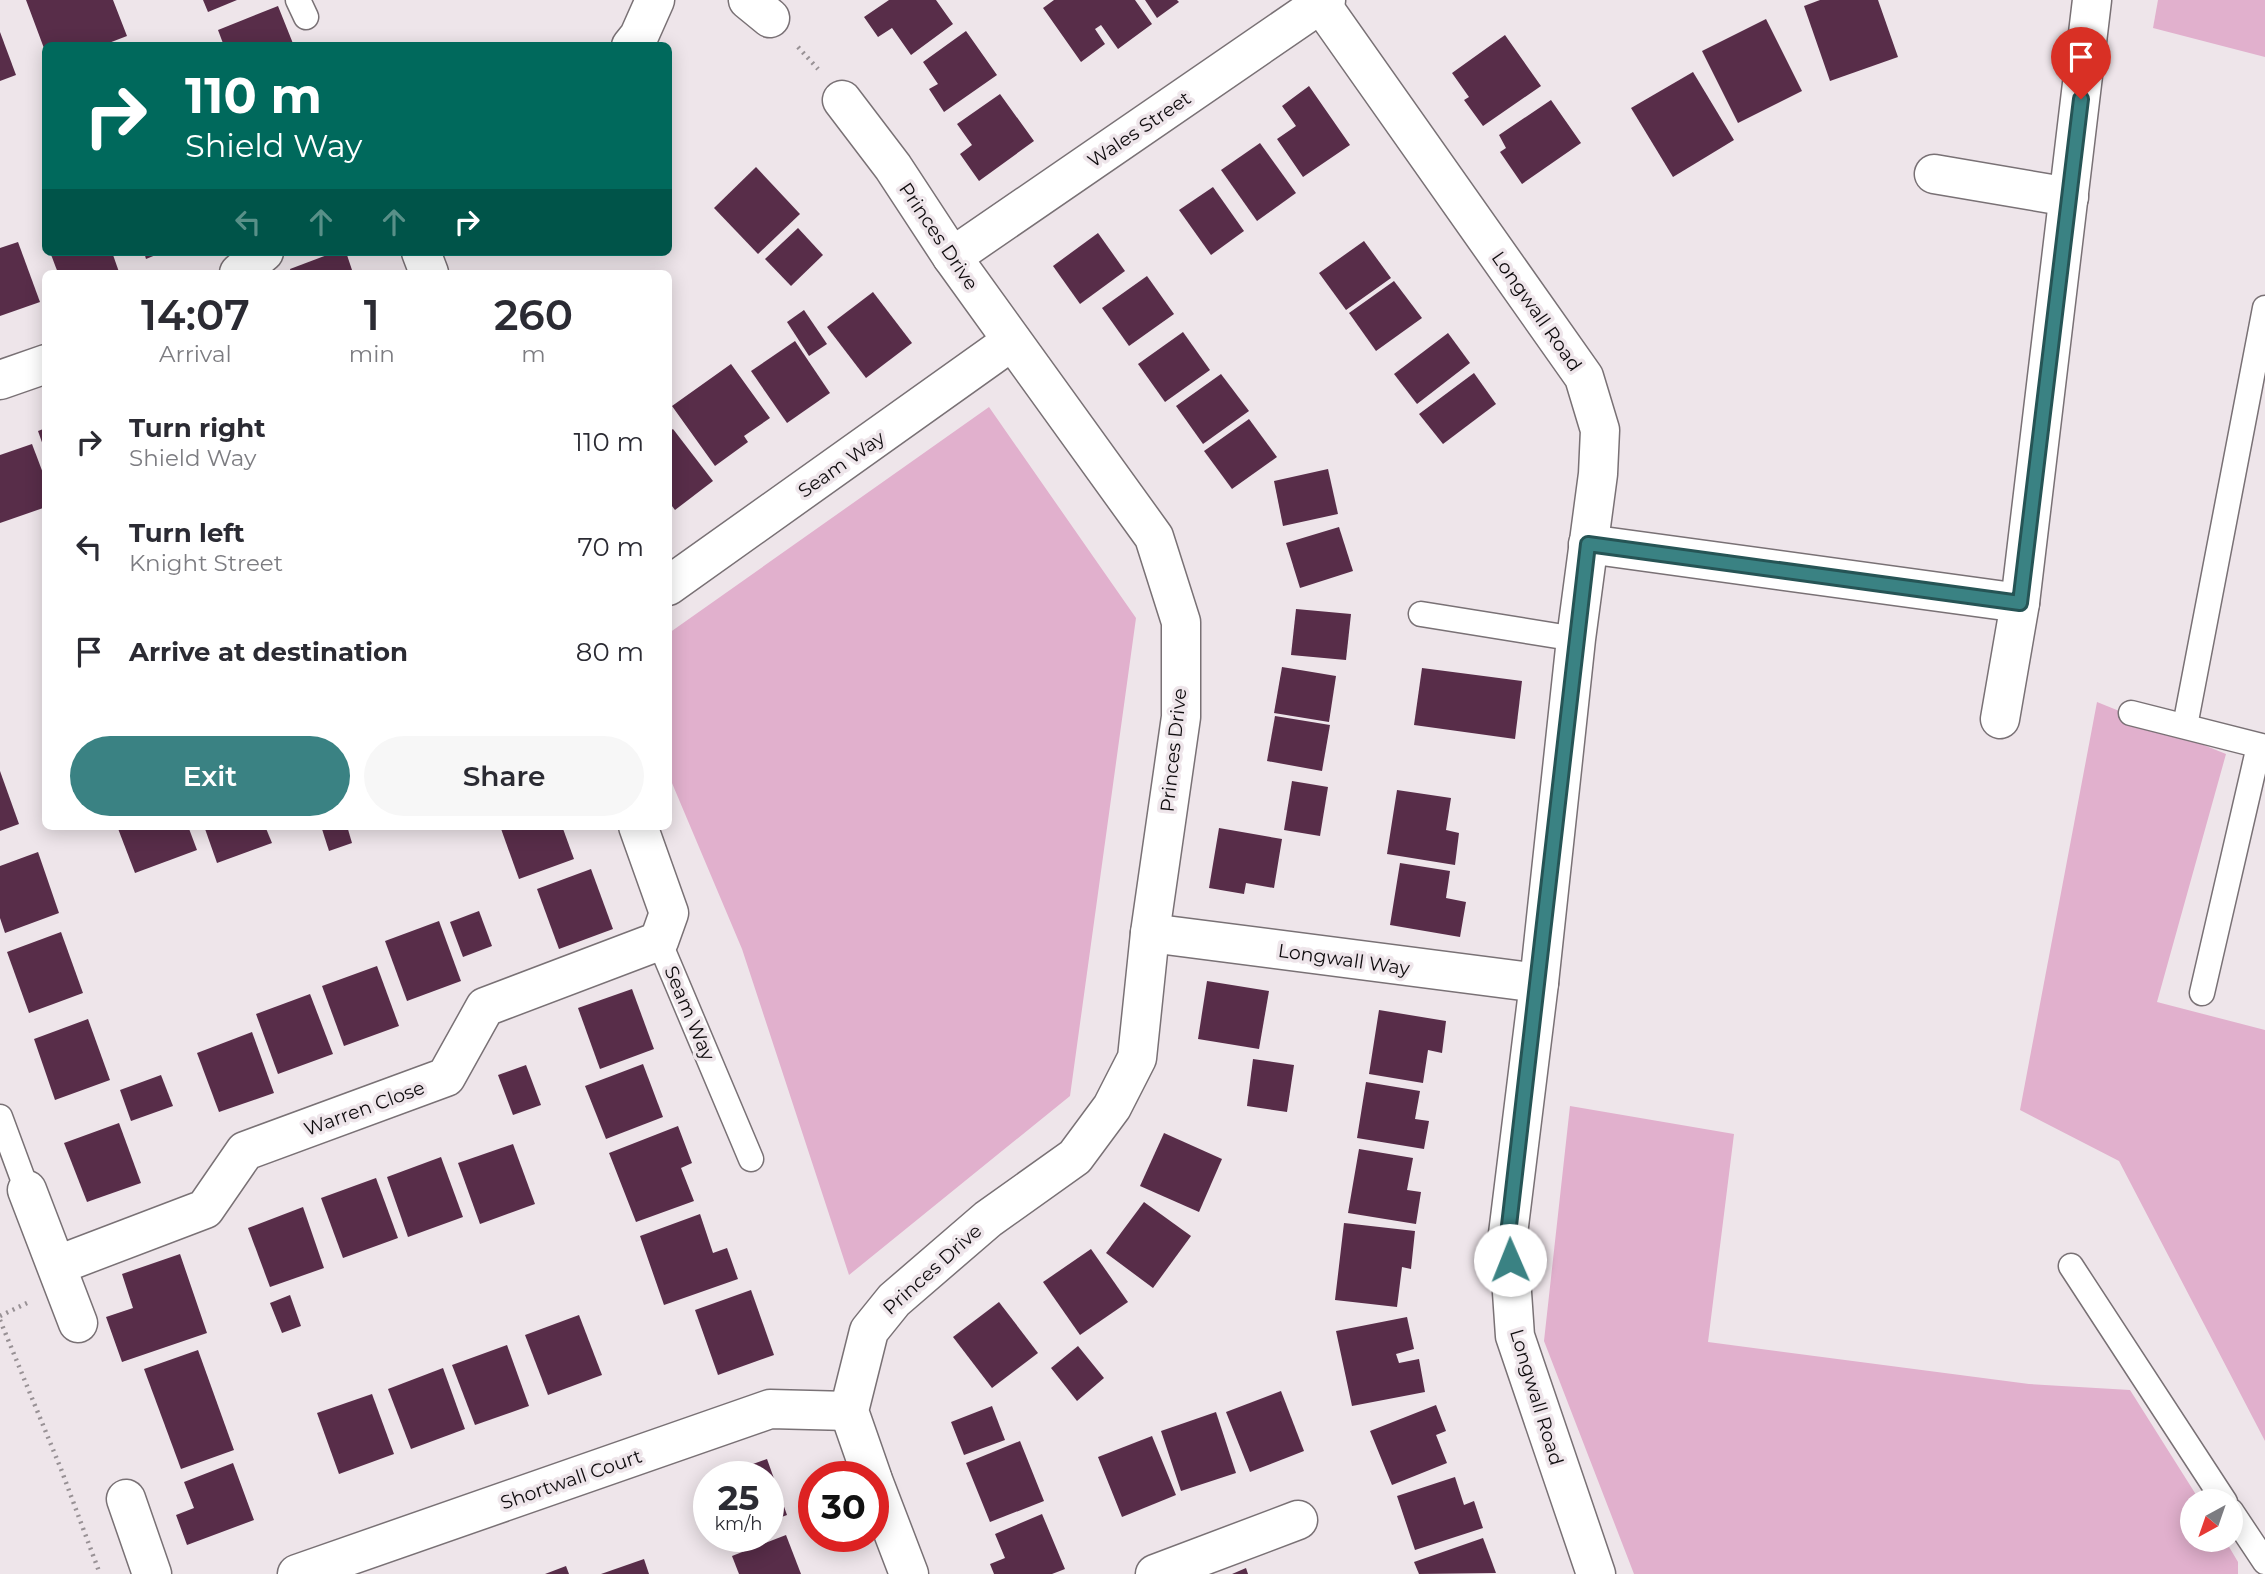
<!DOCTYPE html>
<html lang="en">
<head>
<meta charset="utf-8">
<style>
	body { margin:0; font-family:Montserrat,sans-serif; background:#f7f7f7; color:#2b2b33; height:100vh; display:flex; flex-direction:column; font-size:26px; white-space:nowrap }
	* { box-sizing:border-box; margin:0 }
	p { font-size:23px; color:#7c7c81 }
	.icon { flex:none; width:38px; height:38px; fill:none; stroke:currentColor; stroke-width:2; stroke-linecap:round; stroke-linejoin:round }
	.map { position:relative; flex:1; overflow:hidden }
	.details { position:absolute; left:42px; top:270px; width:630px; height:560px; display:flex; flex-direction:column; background:#fff; border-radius:10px; box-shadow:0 4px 18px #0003 }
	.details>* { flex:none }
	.hud { position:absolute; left:42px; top:42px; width:630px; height:214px; border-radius:10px; box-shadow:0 4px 18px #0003; background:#00695c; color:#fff; overflow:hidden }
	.needle { width:46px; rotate:220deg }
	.tools { position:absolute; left:2180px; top:1489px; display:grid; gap:14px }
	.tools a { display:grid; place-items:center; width:63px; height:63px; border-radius:50%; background:#fff; box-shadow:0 4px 18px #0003; font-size:35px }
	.speed { position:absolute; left:693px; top:1461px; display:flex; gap:14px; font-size:35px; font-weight:700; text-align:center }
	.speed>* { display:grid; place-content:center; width:91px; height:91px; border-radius:50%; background:#fff; box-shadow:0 4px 18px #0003; line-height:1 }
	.speed small { font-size:18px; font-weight:400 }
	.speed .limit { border:10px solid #d22; background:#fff; color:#111 }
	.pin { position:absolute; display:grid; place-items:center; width:60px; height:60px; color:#fff; margin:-72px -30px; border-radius:50% 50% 50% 0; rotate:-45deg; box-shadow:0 0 7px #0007 }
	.pin .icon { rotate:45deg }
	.me { position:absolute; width:77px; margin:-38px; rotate:359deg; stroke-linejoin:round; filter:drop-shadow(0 0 5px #0008) }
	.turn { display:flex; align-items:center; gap:24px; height:147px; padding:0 28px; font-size:32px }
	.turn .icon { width:91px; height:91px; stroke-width:2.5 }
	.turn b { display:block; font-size:49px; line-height:60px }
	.lanes { display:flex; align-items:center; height:66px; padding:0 28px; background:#0003; justify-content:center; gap:35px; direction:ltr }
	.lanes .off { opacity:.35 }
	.eta { display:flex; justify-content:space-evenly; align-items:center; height:119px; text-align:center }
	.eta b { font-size:42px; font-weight:600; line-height:49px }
	.button { display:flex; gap:14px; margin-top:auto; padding:14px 28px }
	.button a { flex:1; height:80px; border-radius:42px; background:#3a8283; color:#fff; font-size:28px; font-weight:600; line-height:80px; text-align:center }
	.button a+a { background:#f7f7f7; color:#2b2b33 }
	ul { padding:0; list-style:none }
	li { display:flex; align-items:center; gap:21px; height:105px; padding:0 28px }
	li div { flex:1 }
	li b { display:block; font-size:26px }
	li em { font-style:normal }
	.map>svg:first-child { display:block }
	.green { fill:#e1b0cd }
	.building { fill:#582d49 }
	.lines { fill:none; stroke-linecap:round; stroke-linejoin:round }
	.service-casing { stroke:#797175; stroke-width:27 }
	.minor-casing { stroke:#797175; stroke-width:41 }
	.path { stroke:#989195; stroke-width:4.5; stroke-dasharray:2 5; stroke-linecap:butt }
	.service { stroke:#fff; stroke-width:24 }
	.minor { stroke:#fff; stroke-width:38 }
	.route-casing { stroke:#265455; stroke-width:18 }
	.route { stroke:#3a8283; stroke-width:12 }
	.labels { text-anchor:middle; stroke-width:7; stroke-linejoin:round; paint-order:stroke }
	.street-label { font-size:19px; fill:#0f0c0e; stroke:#eee5ea }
</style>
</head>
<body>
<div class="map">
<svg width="2265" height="1574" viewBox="0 0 2265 1574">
	<rect width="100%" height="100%" fill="#eee5ea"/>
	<g class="green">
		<path d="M 2158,0 L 2265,0 L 2265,57 L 2153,28 Z"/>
		<path d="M 989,407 L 1136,618 L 1070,1096 L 849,1275 L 742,949 L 669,776 L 669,633 Z"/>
		<path d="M 2097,702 L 2226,754 L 2157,1002 L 2265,1030 L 2265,1441 L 2119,1161 L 2020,1110 Z"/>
		<path d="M 1570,1106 L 1734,1134 L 1708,1342 L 2029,1384 L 2130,1390 L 2200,1501 L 2193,1502 L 2193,1540 L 2225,1540 L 2238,1562 L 2238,1574 L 1634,1574 L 1544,1341 Z"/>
	</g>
	<g class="building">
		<path d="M 26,0 L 113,0 L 127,36 L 101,46 L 46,46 L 45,51 Z"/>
		<path d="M 203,0 L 237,0 L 208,12 Z"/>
		<path d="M 889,0 L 936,0 L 953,24 L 911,55 L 892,28 L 878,37 L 864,17 Z"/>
		<path d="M 1054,0 L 1135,0 L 1152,24 L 1118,49 L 1101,25 L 1095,29 L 1105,44 L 1081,62 L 1043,8 Z"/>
		<path d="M 1145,0 L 1177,0 L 1179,2 L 1157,18 Z"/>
		<path d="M 1820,0 L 1878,0 L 1898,57 L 1830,81 L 1804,6 Z"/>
		<path d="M 278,6 L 294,46 L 224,46 L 218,30 Z"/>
		<path d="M 1766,19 L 1802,91 L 1738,123 L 1702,51 Z"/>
		<path d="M 966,31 L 997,75 L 944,112 L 929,89 L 938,84 L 923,62 Z"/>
		<path d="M 0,32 L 16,75 L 0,81 Z"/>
		<path d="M 1505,35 L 1541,86 L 1483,126 L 1464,100 L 1469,97 L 1452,73 Z"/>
		<path d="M 1693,72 L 1734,140 L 1673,177 L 1631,108 Z"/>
		<path d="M 1309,86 L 1350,145 L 1303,177 L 1277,139 L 1296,126 L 1282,106 Z"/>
		<path d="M 1000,94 L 1034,141 L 979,181 L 960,154 L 972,145 L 957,124 Z"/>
		<path d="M 1551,100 L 1581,143 L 1522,184 L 1500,152 L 1506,148 L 1499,135 Z"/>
		<path d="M 1260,143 L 1296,193 L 1257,221 L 1221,170 Z"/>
		<path d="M 756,167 L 800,214 L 758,254 L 714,208 Z"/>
		<path d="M 1213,187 L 1244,231 L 1211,255 L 1179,210 Z"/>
		<path d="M 798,228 L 823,255 L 791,286 L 765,259 Z"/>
		<path d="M 1098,233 L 1125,271 L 1080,304 L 1053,266 Z"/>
		<path d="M 1364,241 L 1391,278 L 1346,310 L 1319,273 Z"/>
		<path d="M 18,242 L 40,302 L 0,316 L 0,248 Z"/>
		<path d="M 50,252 L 112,252 L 119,272 L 58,273 Z"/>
		<path d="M 144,252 L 163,252 L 146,259 Z"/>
		<path d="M 335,252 L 346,252 L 353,273 L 291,273 L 290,269 Z"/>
		<path d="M 1147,276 L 1174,314 L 1129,346 L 1102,308 Z"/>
		<path d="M 1394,281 L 1422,318 L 1376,351 L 1349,313 Z"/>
		<path d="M 873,292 L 912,343 L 866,378 L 827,327 Z"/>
		<path d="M 804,310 L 827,344 L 809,356 L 787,322 Z"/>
		<path d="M 1183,332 L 1210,370 L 1165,402 L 1138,364 Z"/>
		<path d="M 1448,333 L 1470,363 L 1417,404 L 1394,374 Z"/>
		<path d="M 795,341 L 830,393 L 787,423 L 751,371 Z"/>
		<path d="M 731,364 L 770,418 L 744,436 L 748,442 L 715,466 L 672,406 Z"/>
		<path d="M 1474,373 L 1496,404 L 1443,444 L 1419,414 Z"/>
		<path d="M 1221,374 L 1249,411 L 1203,444 L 1176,406 Z"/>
		<path d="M 1249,419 L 1277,457 L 1232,489 L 1204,451 Z"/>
		<path d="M 46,428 L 46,451 L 45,451 L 38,431 Z"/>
		<path d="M 673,429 L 713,481 L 675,510 L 668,501 L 668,432 Z"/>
		<path d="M 32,444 L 46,481 L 46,507 L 0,523 L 0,455 Z"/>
		<path d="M 1328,469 L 1338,514 L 1283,526 L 1274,481 Z"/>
		<path d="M 1339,527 L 1353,571 L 1300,588 L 1286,543 Z"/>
		<path d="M 1296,609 L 1351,614 L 1346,660 L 1291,655 Z"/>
		<path d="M 1282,667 L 1336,676 L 1329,722 L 1274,713 Z"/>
		<path d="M 1422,668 L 1522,681 L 1515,739 L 1414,725 Z"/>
		<path d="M 1275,716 L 1330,725 L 1322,771 L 1267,761 Z"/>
		<path d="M 0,771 L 19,824 L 0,831 Z"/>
		<path d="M 1292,781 L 1328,787 L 1320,836 L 1284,830 Z"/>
		<path d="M 1397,790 L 1451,798 L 1446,830 L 1459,833 L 1455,865 L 1387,854 Z"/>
		<path d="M 117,826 L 188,826 L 197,850 L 135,873 Z"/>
		<path d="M 204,826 L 265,826 L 272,843 L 217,863 Z"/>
		<path d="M 321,826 L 347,826 L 352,843 L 329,851 Z"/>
		<path d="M 500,826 L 562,826 L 574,859 L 519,879 Z"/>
		<path d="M 1219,828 L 1282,839 L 1274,888 L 1246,883 L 1244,894 L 1209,888 Z"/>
		<path d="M 38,852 L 59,913 L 5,933 L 0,918 L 0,866 Z"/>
		<path d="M 1400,863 L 1450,871 L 1446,898 L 1466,902 L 1460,937 L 1390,925 Z"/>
		<path d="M 591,869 L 613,929 L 559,949 L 537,889 Z"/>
		<path d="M 479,911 L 492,946 L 463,957 L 450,922 Z"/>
		<path d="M 439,921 L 461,981 L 407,1001 L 385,941 Z"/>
		<path d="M 61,932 L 83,993 L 29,1013 L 7,952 Z"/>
		<path d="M 377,966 L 399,1026 L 344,1046 L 322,986 Z"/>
		<path d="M 1207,981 L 1269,991 L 1259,1049 L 1198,1039 Z"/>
		<path d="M 632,989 L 654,1049 L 600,1069 L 578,1008 Z"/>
		<path d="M 310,994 L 333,1054 L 278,1074 L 256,1014 Z"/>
		<path d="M 1379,1010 L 1446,1021 L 1442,1053 L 1428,1050 L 1423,1083 L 1369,1074 Z"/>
		<path d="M 88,1019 L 110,1080 L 55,1100 L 34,1039 Z"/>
		<path d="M 252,1032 L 274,1093 L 219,1112 L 197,1053 Z"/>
		<path d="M 1253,1059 L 1294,1065 L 1287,1112 L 1247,1106 Z"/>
		<path d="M 643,1064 L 663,1117 L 606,1139 L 585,1086 Z"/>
		<path d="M 526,1065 L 541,1105 L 513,1115 L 498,1075 Z"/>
		<path d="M 161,1075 L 173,1106 L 131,1121 L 120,1090 Z"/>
		<path d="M 1366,1082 L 1420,1091 L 1415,1119 L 1429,1121 L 1424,1149 L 1357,1138 Z"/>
		<path d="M 119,1123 L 141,1183 L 87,1202 L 64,1143 Z"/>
		<path d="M 678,1126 L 692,1163 L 681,1168 L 694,1201 L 636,1222 L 609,1153 Z"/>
		<path d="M 1164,1133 L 1222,1159 L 1199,1212 L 1140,1186 Z"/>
		<path d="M 513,1144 L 535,1204 L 480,1224 L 458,1163 Z"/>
		<path d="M 1359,1149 L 1413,1158 L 1407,1190 L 1421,1192 L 1416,1224 L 1348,1213 Z"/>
		<path d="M 441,1157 L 463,1217 L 408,1237 L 387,1177 Z"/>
		<path d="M 376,1178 L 398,1238 L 343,1258 L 321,1198 Z"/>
		<path d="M 1144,1202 L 1191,1236 L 1153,1288 L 1106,1253 Z"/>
		<path d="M 303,1207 L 324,1268 L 270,1287 L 248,1228 Z"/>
		<path d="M 700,1214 L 713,1253 L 727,1248 L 738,1279 L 664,1305 L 640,1236 Z"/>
		<path d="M 1344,1223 L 1415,1231 L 1411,1269 L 1402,1267 L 1397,1307 L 1335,1300 Z"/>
		<path d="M 1091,1249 L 1128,1302 L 1080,1335 L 1043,1282 Z"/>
		<path d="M 180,1254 L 207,1333 L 122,1362 L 106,1317 L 133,1308 L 122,1274 Z"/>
		<path d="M 751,1290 L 774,1355 L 718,1375 L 695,1310 Z"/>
		<path d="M 290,1295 L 301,1326 L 282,1333 L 270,1303 Z"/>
		<path d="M 999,1302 L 1038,1353 L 992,1388 L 953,1337 Z"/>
		<path d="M 579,1315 L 602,1375 L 548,1395 L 525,1335 Z"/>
		<path d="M 1407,1317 L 1414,1349 L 1396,1354 L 1399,1363 L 1419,1359 L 1425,1392 L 1352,1406 L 1336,1331 Z"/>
		<path d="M 507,1345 L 529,1406 L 475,1425 L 452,1365 Z"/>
		<path d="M 1078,1346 L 1104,1378 L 1077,1401 L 1051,1368 Z"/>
		<path d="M 198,1350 L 234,1450 L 181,1469 L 144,1369 Z"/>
		<path d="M 443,1368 L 465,1429 L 411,1449 L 388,1389 Z"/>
		<path d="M 1281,1391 L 1304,1451 L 1250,1472 L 1226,1412 Z"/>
		<path d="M 372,1394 L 394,1454 L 339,1474 L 317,1413 Z"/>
		<path d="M 1436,1405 L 1446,1431 L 1436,1435 L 1447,1463 L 1392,1485 L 1370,1431 Z"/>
		<path d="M 992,1406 L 1005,1440 L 964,1455 L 951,1422 Z"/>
		<path d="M 1216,1412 L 1236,1473 L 1181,1491 L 1161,1431 Z"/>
		<path d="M 1152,1436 L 1176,1495 L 1122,1517 L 1098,1457 Z"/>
		<path d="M 1020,1441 L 1044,1501 L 990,1522 L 966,1463 Z"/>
		<path d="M 767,1459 L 787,1515 L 768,1522 L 768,1477 L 717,1477 Z"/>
		<path d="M 233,1463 L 254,1520 L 187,1545 L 176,1515 L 194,1508 L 184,1482 Z"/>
		<path d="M 1455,1477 L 1464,1505 L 1474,1501 L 1483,1528 L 1415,1550 L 1397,1496 Z"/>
		<path d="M 1042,1514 L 1065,1569 L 1052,1574 L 994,1574 L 990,1564 L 1005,1558 L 995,1534 Z"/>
		<path d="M 786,1535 L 801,1574 L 739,1574 L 732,1556 Z"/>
		<path d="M 1483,1538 L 1496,1573 L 1419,1574 L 1414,1562 Z"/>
		<path d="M 644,1559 L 649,1574 L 601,1574 Z"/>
		<path d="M 566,1566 L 569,1574 L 545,1574 Z"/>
		<path d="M 1246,1568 L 1248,1574 L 1232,1574 Z"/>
	</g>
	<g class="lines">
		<g class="service-casing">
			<g id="service">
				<path d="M 298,0 L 306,17"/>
				<path d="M 1421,614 L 1576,639"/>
				<path d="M 2131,713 L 2265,747"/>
				<path d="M 2185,726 L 2265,308"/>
				<path d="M 659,941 L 751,1159"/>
				<path d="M 2202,993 L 2259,746"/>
				<path d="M 0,1117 L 27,1190"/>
				<path d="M 2071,1266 L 2225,1502"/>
				<path d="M 2231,1511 L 2265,1562"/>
			</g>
		</g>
		<g class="minor-casing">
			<g id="minor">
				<path d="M 748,0 L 770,18"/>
				<path d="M 1321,4 L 1584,377 L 1600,430 L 1598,474 L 1576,639 L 1539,983 L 1508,1234 L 1515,1336 L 1596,1574"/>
				<path d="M 631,46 L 639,36 L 655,0"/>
				<path d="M 842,100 L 893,167 L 952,257 L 1154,537 L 1181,622 L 1181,717 L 1150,933 L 1137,1058 L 1112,1107 L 1075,1157 L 988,1219 L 894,1300 L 869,1331 L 849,1411 L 872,1477"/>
				<path d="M 1934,174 L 2069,197"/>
				<path d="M 421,252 L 429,273"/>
				<path d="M 952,257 L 1326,0"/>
				<path d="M 239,273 L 264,252"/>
				<path d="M 0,380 L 46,364"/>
				<path d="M 1588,544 L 2020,603"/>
				<path d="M 668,586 L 1012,341"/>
				<path d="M 2000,719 L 2020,603 L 2092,0"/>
				<path d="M 1150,933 L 1539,983"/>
				<path d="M 27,1190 L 78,1323"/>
				<path d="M 58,1265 L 205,1209 L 245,1151 L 446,1077 L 485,1007 L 659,941 L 669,913 L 638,826"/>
				<path d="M 873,1480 L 909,1574"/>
				<path d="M 126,1499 L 152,1574"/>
				<path d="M 297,1574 L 770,1409 L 849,1411"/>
				<path d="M 1155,1574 L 1298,1520"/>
			</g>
		</g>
		<g class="path">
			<path d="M 798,47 L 818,69"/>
			<path d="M 0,1316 L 27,1303"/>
			<path d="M 0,1320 L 61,1469 L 100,1574"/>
		</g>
		<use href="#service" class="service"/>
		<use href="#minor" class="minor"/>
	</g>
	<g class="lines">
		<g class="route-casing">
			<path id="route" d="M 1510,1260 L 1508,1234 L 1588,544 L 2020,603 L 2081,99"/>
		</g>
		<use href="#route" class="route"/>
	</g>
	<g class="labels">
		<g class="street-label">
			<text transform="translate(1139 129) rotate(-34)" y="7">Wales Street</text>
			<text transform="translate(939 236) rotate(56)" y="7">Princes Drive</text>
			<text transform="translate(1537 311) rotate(55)" y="7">Longwall Road</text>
			<text transform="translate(841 464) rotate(-35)" y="7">Seam Way</text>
			<text transform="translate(1173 750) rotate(-84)" y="7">Princes Drive</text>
			<text transform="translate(1344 959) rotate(8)" y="7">Longwall Way</text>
			<text transform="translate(690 1013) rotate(67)" y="7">Seam Way</text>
			<text transform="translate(364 1108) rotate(-20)" y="7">Warren Close</text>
			<text transform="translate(932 1269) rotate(-42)" y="7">Princes Drive</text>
			<text transform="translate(1537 1397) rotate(73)" y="7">Longwall Road</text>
			<text transform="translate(571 1479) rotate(-19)" y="7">Shortwall Court</text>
		</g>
	</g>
</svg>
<div class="tools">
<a><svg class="needle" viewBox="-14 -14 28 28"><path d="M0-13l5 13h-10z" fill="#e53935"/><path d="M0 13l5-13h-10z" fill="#7c7c81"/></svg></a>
</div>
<div class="speed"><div>25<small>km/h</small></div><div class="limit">30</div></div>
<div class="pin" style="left:2081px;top:99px;background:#d93025"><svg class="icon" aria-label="arrive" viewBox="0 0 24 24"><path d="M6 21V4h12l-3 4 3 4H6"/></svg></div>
<svg class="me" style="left:1510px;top:1260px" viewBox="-20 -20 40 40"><circle r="19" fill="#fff"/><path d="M0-13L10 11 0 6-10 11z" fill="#3a8283"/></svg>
<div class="hud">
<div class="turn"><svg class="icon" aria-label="right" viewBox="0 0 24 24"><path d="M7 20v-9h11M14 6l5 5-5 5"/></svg><div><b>110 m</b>Shield Way</div></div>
<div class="lanes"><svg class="icon off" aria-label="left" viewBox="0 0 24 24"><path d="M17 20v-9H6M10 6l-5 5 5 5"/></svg><svg class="icon off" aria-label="ahead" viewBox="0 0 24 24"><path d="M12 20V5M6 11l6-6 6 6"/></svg><svg class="icon off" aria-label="ahead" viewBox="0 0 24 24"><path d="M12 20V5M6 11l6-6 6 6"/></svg><svg class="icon" aria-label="right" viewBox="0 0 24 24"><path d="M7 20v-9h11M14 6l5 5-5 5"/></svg></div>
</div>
<section class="details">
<div class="eta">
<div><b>14:07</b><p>Arrival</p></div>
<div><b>1</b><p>min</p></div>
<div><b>260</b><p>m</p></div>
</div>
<ul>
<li><svg class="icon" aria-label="right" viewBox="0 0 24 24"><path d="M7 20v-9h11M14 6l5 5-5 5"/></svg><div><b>Turn right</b><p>Shield Way</p></div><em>110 m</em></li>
<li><svg class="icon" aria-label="left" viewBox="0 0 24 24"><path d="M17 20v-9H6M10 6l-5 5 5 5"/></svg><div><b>Turn left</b><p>Knight Street</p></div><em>70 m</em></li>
<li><svg class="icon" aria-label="arrive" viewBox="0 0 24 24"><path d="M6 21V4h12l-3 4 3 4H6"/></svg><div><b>Arrive at destination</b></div><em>80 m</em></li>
</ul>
<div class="button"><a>Exit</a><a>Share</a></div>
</section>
</div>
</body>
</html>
